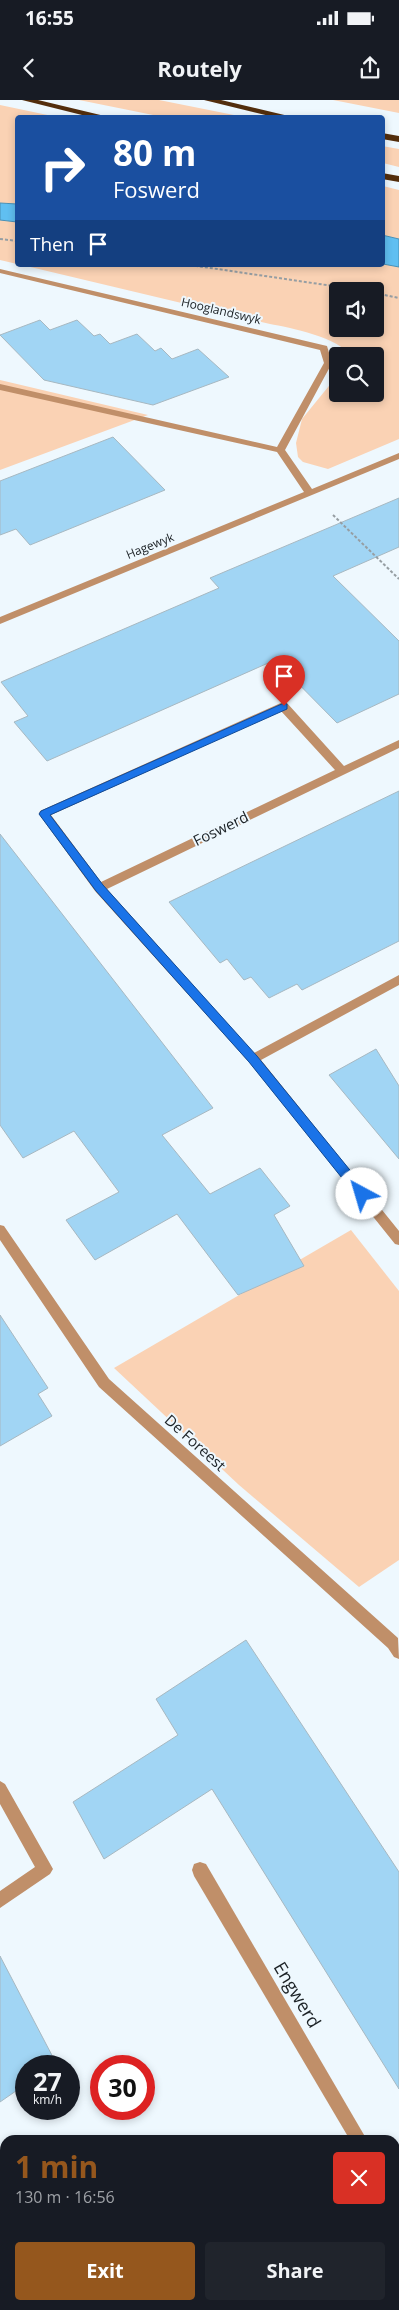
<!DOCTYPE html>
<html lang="en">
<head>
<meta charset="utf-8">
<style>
	body { margin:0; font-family:"Open Sans",sans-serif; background:#20242c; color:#f1f3f6; height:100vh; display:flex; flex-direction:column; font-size:19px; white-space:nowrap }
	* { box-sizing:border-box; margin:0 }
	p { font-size:16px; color:#9ea1a6 }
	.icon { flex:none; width:28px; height:28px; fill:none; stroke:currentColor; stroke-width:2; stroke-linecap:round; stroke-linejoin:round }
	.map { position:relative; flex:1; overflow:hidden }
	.side { position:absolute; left:0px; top:2035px; width:400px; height:175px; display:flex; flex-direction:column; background:#171b24; border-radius:15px 15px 0 0; box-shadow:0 2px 8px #0003 }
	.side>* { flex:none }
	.hud { position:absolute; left:15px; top:15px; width:370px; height:152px; border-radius:5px; box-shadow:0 2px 8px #0003; background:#1a4fa0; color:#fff; overflow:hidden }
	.buttons { position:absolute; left:329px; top:182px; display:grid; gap:10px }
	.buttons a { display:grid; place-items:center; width:55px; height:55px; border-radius:5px; background:#171b24; box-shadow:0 2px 8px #0003; font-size:25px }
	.speed { position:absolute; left:15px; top:1955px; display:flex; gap:10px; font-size:25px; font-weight:700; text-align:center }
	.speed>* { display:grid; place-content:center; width:65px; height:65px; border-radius:50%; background:#171b24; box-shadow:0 2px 8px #0003; line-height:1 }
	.speed small { font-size:12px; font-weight:400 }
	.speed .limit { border:8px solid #d22; background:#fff; color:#111 }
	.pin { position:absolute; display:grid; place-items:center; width:42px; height:42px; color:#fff; margin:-51px -21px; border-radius:50% 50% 50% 0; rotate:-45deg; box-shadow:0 0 5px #0007 }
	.pin .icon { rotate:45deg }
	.me { position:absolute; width:55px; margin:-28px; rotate:321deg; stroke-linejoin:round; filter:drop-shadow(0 0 4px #0008) }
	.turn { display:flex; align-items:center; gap:18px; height:105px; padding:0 15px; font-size:22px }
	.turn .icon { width:65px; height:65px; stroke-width:2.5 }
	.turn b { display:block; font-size:35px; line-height:42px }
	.then { display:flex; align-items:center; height:48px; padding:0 15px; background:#0003; gap:10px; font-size:19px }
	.round { display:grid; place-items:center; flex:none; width:52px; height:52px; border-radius:5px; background:#20242c }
	.overview { display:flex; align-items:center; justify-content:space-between; height:85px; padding:0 15px }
	h1 { font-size:30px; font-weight:700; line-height:38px; color:#95571d }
	.action { display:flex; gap:10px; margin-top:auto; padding:10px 15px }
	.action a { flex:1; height:58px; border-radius:5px; background:#95571d; color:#fff; font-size:20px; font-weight:700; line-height:58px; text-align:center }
	.action a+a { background:#20242c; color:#f1f3f6 }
	.status { display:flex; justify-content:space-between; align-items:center; height:35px; padding:0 25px; background:#171b24; direction:ltr }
	.status svg { height:14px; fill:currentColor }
	header { display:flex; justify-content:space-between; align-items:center; height:65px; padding:0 15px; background:#171b24; font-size:22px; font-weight:700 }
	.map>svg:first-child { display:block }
	.green { fill:#fad2b4; fill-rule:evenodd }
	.water { fill:#60bff1; stroke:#4b90b4 }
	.building { fill:#a1d5f4; stroke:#a7b8c1 }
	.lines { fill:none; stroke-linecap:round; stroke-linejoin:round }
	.path { stroke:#969ea3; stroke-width:2; stroke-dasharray:3 2; stroke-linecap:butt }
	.lane { fill:#c08f69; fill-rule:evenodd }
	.street { fill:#c08f69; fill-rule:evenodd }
	.highway { fill:#532e0d; fill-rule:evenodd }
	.route { fill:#1a73e8; stroke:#114b97 }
	.labels { text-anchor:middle; stroke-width:4; stroke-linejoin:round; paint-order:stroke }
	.far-street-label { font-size:12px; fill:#1b2125; stroke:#eef8fe }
	.street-label { font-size:15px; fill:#1b2125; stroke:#eef8fe }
	.near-street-label { font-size:18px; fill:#1b2125; stroke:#eef8fe }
</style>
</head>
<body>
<div class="status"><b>16:55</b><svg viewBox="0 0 49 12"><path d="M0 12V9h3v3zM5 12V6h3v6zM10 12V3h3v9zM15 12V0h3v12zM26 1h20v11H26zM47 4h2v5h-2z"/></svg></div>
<header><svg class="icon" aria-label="back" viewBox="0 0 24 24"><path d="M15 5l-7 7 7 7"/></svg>Routely<svg class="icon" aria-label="share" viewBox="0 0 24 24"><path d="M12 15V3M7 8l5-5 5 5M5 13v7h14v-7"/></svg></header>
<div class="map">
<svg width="399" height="2210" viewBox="0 0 399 2210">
	<rect width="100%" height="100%" fill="#eef8fe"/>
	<g class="green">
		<path d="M 79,0 L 159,0 L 244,17 L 163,17 Z"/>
		<path d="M 333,0 L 399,0 L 399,13 Z"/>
		<path d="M 0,5 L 57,17 L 18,18 L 17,104 L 0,103 Z"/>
		<path d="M 382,46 L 399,49 L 399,67 L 383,63 Z"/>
		<path d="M 383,86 L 399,90 L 399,139 L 383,135 Z"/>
		<path d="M 0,120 L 17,122 L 17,164 L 0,160 Z"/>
		<path d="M 383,164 L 399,167 L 399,339 L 328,369 L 303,362 L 298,357 L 296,343 L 302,319 L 337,276 L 338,294 L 375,294 L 375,256 L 349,256 C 342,238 288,227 270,224 L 22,165 ZM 338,191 L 375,191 L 375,229 L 338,229 Z"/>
		<path d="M 0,280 L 148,315 L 0,370 Z"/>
		<path d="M 351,1130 L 399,1191 L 399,1460 L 359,1487 L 239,1385 L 114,1268 Z"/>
	</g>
	<g class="water">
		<path d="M 0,103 L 17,104 L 17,122 L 0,120 Z"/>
		<path d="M 382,135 L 399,139 L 399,167 L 383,164 Z"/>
	</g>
	<g class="building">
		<path d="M 40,220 L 50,230 L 77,220 L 94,236 L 100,234 L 110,244 L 137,234 L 155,251 L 161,248 L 172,259 L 198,249 L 229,277 L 153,305 L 44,280 L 0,235 Z"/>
		<path d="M 113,337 L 165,390 L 30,445 L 16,429 L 0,435 L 0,381 Z"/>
		<path d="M 399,398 L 399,447 L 333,476 L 399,541 L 399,594 L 337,623 L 275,560 L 47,661 L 14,622 L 28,616 L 1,582 L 219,488 L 210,478 Z"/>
		<path d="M 399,691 L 399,841 L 302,890 L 297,884 L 269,898 L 251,877 L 244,880 L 227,859 L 220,863 L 169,802 Z"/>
		<path d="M 0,734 L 213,1008 L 162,1035 L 210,1094 L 260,1068 L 290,1106 L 274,1115 L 304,1166 L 238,1195 L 177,1114 L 95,1160 L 66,1120 L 119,1092 L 74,1031 L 23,1058 L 0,1025 Z"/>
		<path d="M 376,949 L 399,986 L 399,1059 L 329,975 Z"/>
		<path d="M 0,1215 L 48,1288 L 38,1294 L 52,1316 L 0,1346 Z"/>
		<path d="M 246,1540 L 399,1772 L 399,1989 L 212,1689 L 104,1759 L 73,1702 L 178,1635 L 156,1599 Z"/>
		<path d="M 0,1856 L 56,1963 L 52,1966 L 26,1966 L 26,1984 L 0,2002 Z"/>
	</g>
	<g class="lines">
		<g class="path">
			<path d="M 0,139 L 18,141"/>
			<path d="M 190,165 L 367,191"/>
			<path d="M 375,193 L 399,198"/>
			<path d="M 333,415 L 399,479"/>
		</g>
		<g class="lane">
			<path d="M 200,1762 L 206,1764 L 367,2040 L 350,2040 L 194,1776 L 192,1770 L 194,1764 Z"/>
			<path d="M 395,2091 L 399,2093 L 399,2116 L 395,2114 Z"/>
		</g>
		<g class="street">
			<path d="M 0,169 L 327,246 L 332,263 L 285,350 L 312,389 L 399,353 L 399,359 L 0,524 L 0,517 L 304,392 L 277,352 L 0,290 L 0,284 L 277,347 L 324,263 L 320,250 L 0,173 Z"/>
			<path d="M 283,602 L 287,603 L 344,666 L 399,640 L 399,648 L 107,789 L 254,953 L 399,875 L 399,885 L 261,960 L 399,1131 L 399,1145 L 395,1144 L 249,962 L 95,791 L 39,714 L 40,711 ZM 281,611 L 335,670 L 101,782 L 51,715 Z"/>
			<path d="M 0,1125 L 4,1126 L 109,1279 L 398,1538 L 399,1559 L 394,1557 L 388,1548 L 99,1287 L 0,1140 Z"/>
			<path d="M 0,1681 L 5,1684 L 53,1769 L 50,1774 L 0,1808 L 0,1791 L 35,1767 L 0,1704 Z"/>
		</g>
		<g class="highway">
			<path d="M 22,0 L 38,0 L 113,18 L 94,18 Z"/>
			<path d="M 204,0 L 221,0 L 297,18 L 278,18 Z"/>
			<path d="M 382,33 L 399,36 L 399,42 L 382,39 Z"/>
			<path d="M 382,73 L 399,76 L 399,82 L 382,79 Z"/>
		</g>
	</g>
	<path class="route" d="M 284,603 L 287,604 L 287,609 L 50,715 L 103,785 L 257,956 L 367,1091 L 368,1094 L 362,1099 L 358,1098 L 249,962 L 96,791 L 39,714 L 41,711 Z"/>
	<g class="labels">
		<g class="far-street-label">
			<text transform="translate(221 211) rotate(13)" y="4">Hooglandswyk</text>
			<text transform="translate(150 446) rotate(-22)" y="4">Hagewyk</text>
		</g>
		<g class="street-label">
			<text transform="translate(221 729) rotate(-26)" y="5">Foswerd</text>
			<text transform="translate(195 1343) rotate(42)" y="5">De Foreest</text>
		</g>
		<g class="near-street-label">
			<text transform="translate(297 1895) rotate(59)" y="6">Engwerd</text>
		</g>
	</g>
</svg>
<div class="buttons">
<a><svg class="icon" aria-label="sound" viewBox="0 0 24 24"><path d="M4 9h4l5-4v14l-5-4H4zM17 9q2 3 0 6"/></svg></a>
<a><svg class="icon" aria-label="search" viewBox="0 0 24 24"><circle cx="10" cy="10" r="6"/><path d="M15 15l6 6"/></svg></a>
</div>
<div class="speed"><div>27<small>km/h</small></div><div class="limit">30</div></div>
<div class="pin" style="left:284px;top:606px;background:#d93025"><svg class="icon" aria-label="arrive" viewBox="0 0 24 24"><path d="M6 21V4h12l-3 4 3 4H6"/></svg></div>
<svg class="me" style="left:362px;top:1094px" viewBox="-20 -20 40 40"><circle r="19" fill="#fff"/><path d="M0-13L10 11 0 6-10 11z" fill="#1a73e8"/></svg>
<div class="hud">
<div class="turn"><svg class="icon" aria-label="right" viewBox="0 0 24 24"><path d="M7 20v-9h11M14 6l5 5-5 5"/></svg><div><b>80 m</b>Foswerd</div></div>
<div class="then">Then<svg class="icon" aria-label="arrive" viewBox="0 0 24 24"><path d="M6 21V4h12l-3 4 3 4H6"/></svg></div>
</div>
<section class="side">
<div class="overview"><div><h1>1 min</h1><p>130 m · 16:56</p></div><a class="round" style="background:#d93025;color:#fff"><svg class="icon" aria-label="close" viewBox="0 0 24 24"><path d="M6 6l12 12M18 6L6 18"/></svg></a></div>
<div class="action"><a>Exit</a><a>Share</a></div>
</section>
</div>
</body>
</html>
